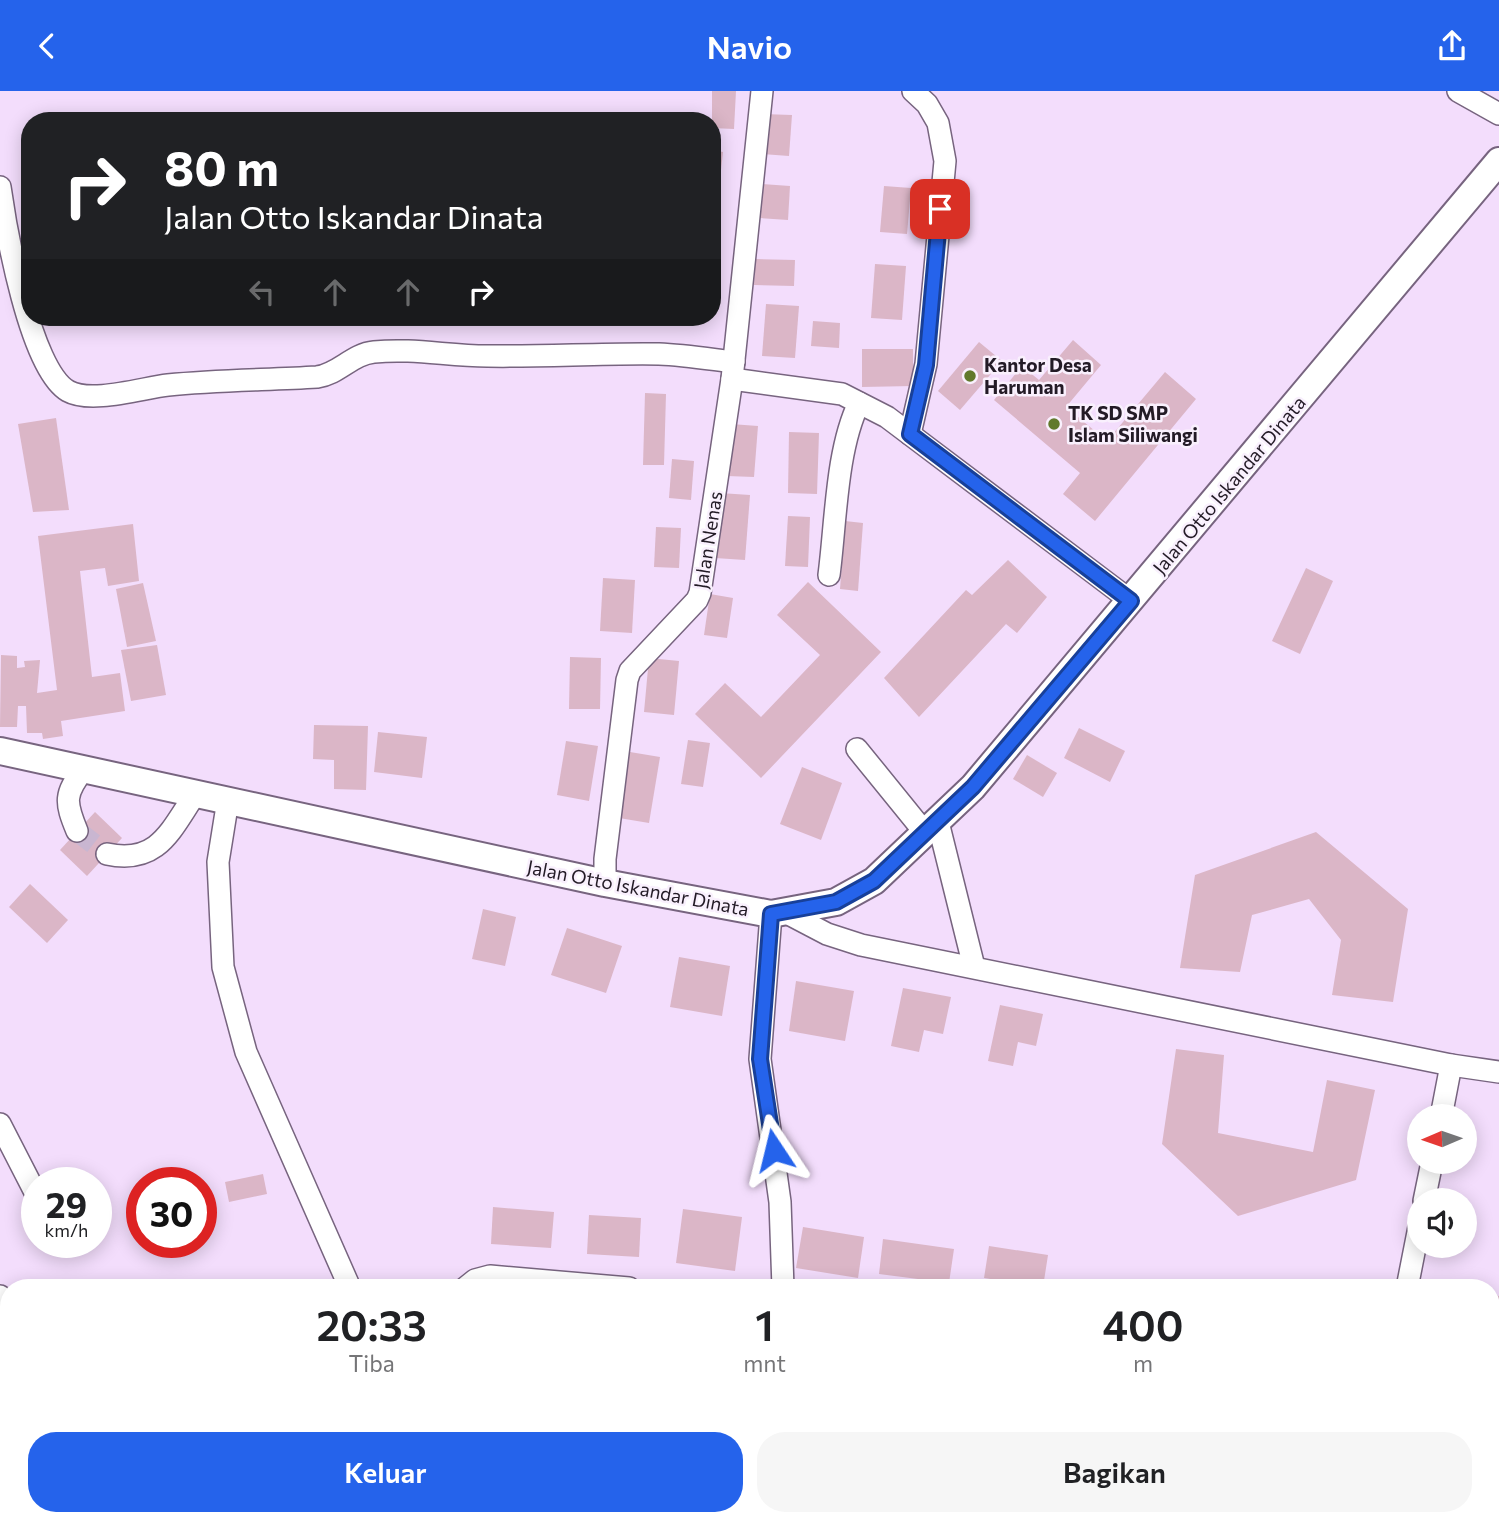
<!DOCTYPE html>
<html lang="id">
<head>
<meta charset="utf-8">
<style>
	body { margin:0; font-family:Commissioner,sans-serif; background:#f6f6f6; color:#202124; height:100vh; display:flex; flex-direction:column; font-size:26px; white-space:nowrap }
	* { box-sizing:border-box; margin:0 }
	p { font-size:23px; color:#757577 }
	.icon { flex:none; width:38px; height:38px; fill:none; stroke:currentColor; stroke-width:2; stroke-linecap:round; stroke-linejoin:round }
	.map { position:relative; flex:1; overflow:hidden }
	.sheet { position:absolute; left:0px; top:1188px; width:1500px; height:247px; display:flex; flex-direction:column; background:#fff; border-radius:28px 28px 0 0; box-shadow:0 4px 18px #0003 }
	.sheet>* { flex:none }
	.top-card { position:absolute; left:21px; top:21px; width:700px; height:214px; border-radius:28px; box-shadow:0 4px 18px #0003; background:#202124; color:#fff; overflow:hidden }
	.needle { width:46px; rotate:268deg }
	.tools { position:absolute; left:1407px; top:1013px; display:grid; gap:14px }
	.tools a { display:grid; place-items:center; width:70px; height:70px; border-radius:50%; background:#fff; box-shadow:0 4px 18px #0003; font-size:35px }
	.speed { position:absolute; left:21px; top:1076px; display:flex; gap:14px; font-size:35px; font-weight:700; text-align:center }
	.speed>* { display:grid; place-content:center; width:91px; height:91px; border-radius:50%; background:#fff; box-shadow:0 4px 18px #0003; line-height:1 }
	.speed small { font-size:18px; font-weight:400 }
	.speed .limit { border:10px solid #d22; background:#fff; color:#111 }
	.pin { position:absolute; display:grid; place-items:center; width:60px; height:60px; color:#fff; margin:-30px; border-radius:14px; box-shadow:0 4px 10px #0006 }
	.me { position:absolute; width:77px; margin:-38px; rotate:350deg; stroke-linejoin:round; filter:drop-shadow(0 0 5px #0008) }
	.turn { display:flex; align-items:center; gap:24px; height:147px; padding:0 28px; font-size:32px }
	.turn .icon { width:91px; height:91px; stroke-width:2.5 }
	.turn b { display:block; font-size:49px; line-height:60px }
	.lanes { display:flex; align-items:center; height:66px; padding:0 28px; background:#0003; justify-content:center; gap:35px; direction:ltr }
	.lanes .off { opacity:.35 }
	.eta { display:flex; justify-content:space-evenly; align-items:center; height:119px; text-align:center }
	.eta b { font-size:42px; font-weight:600; line-height:49px }
	.action { display:flex; gap:14px; margin-top:auto; padding:14px 28px }
	.action a { flex:1; height:80px; border-radius:28px; background:#2563eb; color:#fff; font-size:28px; font-weight:600; line-height:80px; text-align:center }
	.action a+a { background:#f6f6f6; color:#202124 }
	header { display:flex; justify-content:space-between; align-items:center; height:91px; padding:0 28px; background:#2563eb; color:#fff; font-size:32px; font-weight:600 }
	.map>svg:first-child { display:block }
	.building { fill:#dbb6c7 }
	.lines { fill:none; stroke-linecap:round; stroke-linejoin:round }
	.minor-tunnel { stroke:#c9b6d1; stroke-width:21; stroke-dasharray:21 10; stroke-linecap:butt }
	.minor-casing { stroke:#77647f; stroke-width:24 }
	.major-casing { stroke:#77647f; stroke-width:30 }
	.minor { stroke:#fff; stroke-width:21 }
	.major { stroke:#fff; stroke-width:26 }
	.route-casing { stroke:#184099; stroke-width:18 }
	.route { stroke:#2563eb; stroke-width:12 }
	.poi-dot { fill:#61792b; stroke:#f9f0fd; stroke-width:2.5 }
	.labels { text-anchor:middle; stroke-width:5; stroke-linejoin:round; paint-order:stroke }
	.poi-label { font-size:19px; font-weight:bold; fill:#231b26; stroke:#f9f0fd; text-anchor:start }
	.street-label { font-size:19px; fill:#231b26; stroke:#f9f0fd }
</style>
</head>
<body>
<header><svg class="icon" aria-label="back" viewBox="0 0 24 24"><path d="M15 5l-7 7 7 7"/></svg>Navio<svg class="icon" aria-label="share" viewBox="0 0 24 24"><path d="M12 15V3M7 8l5-5 5 5M5 13v7h14v-7"/></svg></header>
<div class="map">
<svg width="1499" height="1434" viewBox="0 0 1499 1434">
	<rect width="100%" height="100%" fill="#f3ddfc"/>
	<g class="building">
		<path d="M 712,0 L 736,0 L 734,38 L 712,37 Z"/>
		<path d="M 763,23 L 792,24 L 789,65 L 761,63 Z"/>
		<path d="M 712,59 L 723,61 L 716,124 L 712,124 Z"/>
		<path d="M 761,93 L 790,95 L 788,129 L 759,127 Z"/>
		<path d="M 884,95 L 911,97 L 907,143 L 880,141 Z"/>
		<path d="M 755,168 L 795,169 L 794,195 L 754,194 Z"/>
		<path d="M 875,173 L 906,175 L 902,229 L 871,227 Z"/>
		<path d="M 766,213 L 799,215 L 795,267 L 762,265 Z"/>
		<path d="M 813,230 L 840,232 L 839,257 L 811,255 Z"/>
		<path d="M 1073,249 L 1101,274 L 1066,316 L 1107,350 L 1165,281 L 1196,308 L 1095,430 L 1063,403 L 1080,382 L 994,309 L 1022,275 L 1039,289 Z"/>
		<path d="M 979,251 L 1002,270 L 960,319 L 938,300 Z"/>
		<path d="M 862,258 L 913,258 L 913,295 L 862,296 Z"/>
		<path d="M 645,302 L 666,303 L 664,374 L 643,374 Z"/>
		<path d="M 56,327 L 69,419 L 33,421 L 18,333 Z"/>
		<path d="M 731,333 L 758,335 L 754,386 L 727,385 Z"/>
		<path d="M 789,341 L 819,342 L 817,403 L 788,402 Z"/>
		<path d="M 672,368 L 694,370 L 691,409 L 669,407 Z"/>
		<path d="M 720,402 L 750,404 L 745,469 L 715,467 Z"/>
		<path d="M 788,425 L 810,426 L 808,476 L 785,475 Z"/>
		<path d="M 845,430 L 863,432 L 858,500 L 840,498 Z"/>
		<path d="M 133,433 L 139,490 L 108,495 L 105,477 L 80,480 L 92,586 L 120,582 L 125,620 L 61,630 L 63,645 L 43,648 L 42,642 L 27,642 L 26,615 L 18,615 L 17,636 L 0,636 L 1,564 L 17,565 L 17,577 L 25,576 L 24,570 L 40,569 L 37,602 L 57,599 L 38,445 Z"/>
		<path d="M 656,436 L 681,437 L 679,477 L 654,476 Z"/>
		<path d="M 1008,469 L 1047,506 L 1017,542 L 1006,533 L 919,626 L 884,587 L 966,499 L 972,504 Z"/>
		<path d="M 1306,477 L 1333,490 L 1300,563 L 1272,550 Z"/>
		<path d="M 603,487 L 635,489 L 632,542 L 600,540 Z"/>
		<path d="M 808,491 L 881,561 L 761,687 L 695,623 L 725,592 L 761,626 L 820,564 L 777,524 Z"/>
		<path d="M 143,492 L 156,550 L 127,556 L 116,498 Z"/>
		<path d="M 710,503 L 733,507 L 727,547 L 704,544 Z"/>
		<path d="M 157,554 L 166,604 L 131,610 L 121,559 Z"/>
		<path d="M 570,566 L 601,567 L 600,618 L 569,618 Z"/>
		<path d="M 649,567 L 679,570 L 674,624 L 644,621 Z"/>
		<path d="M 314,634 L 368,635 L 366,699 L 334,698 L 334,669 L 313,668 Z"/>
		<path d="M 1079,637 L 1125,660 L 1110,691 L 1064,667 Z"/>
		<path d="M 378,641 L 427,646 L 422,687 L 374,681 Z"/>
		<path d="M 688,649 L 710,652 L 703,696 L 681,693 Z"/>
		<path d="M 566,650 L 598,655 L 589,710 L 557,704 Z"/>
		<path d="M 624,660 L 660,666 L 649,732 L 613,726 Z"/>
		<path d="M 1027,664 L 1057,682 L 1043,706 L 1013,688 Z"/>
		<path d="M 802,676 L 842,692 L 821,749 L 780,733 Z"/>
		<path d="M 95,721 L 122,747 L 87,785 L 60,759 Z"/>
		<path d="M 1316,741 L 1408,818 L 1393,911 L 1332,904 L 1341,849 L 1309,808 L 1252,824 L 1240,881 L 1180,877 L 1195,784 Z"/>
		<path d="M 30,793 L 68,829 L 47,852 L 9,816 Z"/>
		<path d="M 483,818 L 516,826 L 505,875 L 472,868 Z"/>
		<path d="M 567,837 L 622,855 L 606,902 L 551,884 Z"/>
		<path d="M 679,866 L 730,875 L 722,925 L 670,916 Z"/>
		<path d="M 796,890 L 854,900 L 845,950 L 789,940 Z"/>
		<path d="M 903,897 L 951,906 L 943,943 L 924,939 L 919,961 L 891,955 Z"/>
		<path d="M 1000,914 L 1043,923 L 1036,955 L 1018,951 L 1013,975 L 988,970 Z"/>
		<path d="M 1176,958 L 1224,964 L 1218,1042 L 1313,1061 L 1327,989 L 1375,999 L 1356,1089 L 1238,1125 L 1162,1053 Z"/>
		<path d="M 263,1083 L 267,1103 L 229,1111 L 225,1091 Z"/>
		<path d="M 493,1116 L 554,1121 L 551,1157 L 491,1153 Z"/>
		<path d="M 683,1118 L 742,1126 L 735,1180 L 676,1172 Z"/>
		<path d="M 589,1124 L 641,1127 L 639,1166 L 587,1163 Z"/>
		<path d="M 803,1136 L 864,1146 L 858,1187 L 796,1177 Z"/>
		<path d="M 883,1148 L 954,1158 L 949,1192 L 879,1183 Z"/>
		<path d="M 989,1155 L 1048,1164 L 1043,1196 L 984,1187 Z"/>
		<path d="M 1409,1189 L 1448,1196 L 1448,1197 L 1407,1197 Z"/>
		<path d="M 131,1191 L 155,1193 L 155,1197 L 131,1197 Z"/>
		<path d="M 216,1191 L 238,1193 L 238,1197 L 215,1197 Z"/>
		<path d="M 1491,1203 L 1499,1205 L 1499,1434 L 1360,1434 L 1362,1426 L 1491,1426 Z"/>
		<path d="M 577,1426 L 615,1426 L 616,1434 L 578,1434 Z"/>
	</g>
	<g class="lines">
		<path class="minor-tunnel" d="M 77,740 L 107,763"/>
		<g class="minor-casing">
			<g id="minor">
				<path d="M 1458,0 L 1499,23"/>
				<path d="M 0,96 C 6,139 30,278 68,300 C 91,313 142,297 168,294 C 217,289 268,289 317,286 C 339,283 352,263 374,261 C 413,257 448,265 487,265 C 544,266 601,262 659,263 C 684,264 709,268 734,271"/>
				<path d="M 732,288 L 842,303 L 887,326 L 1131,510"/>
				<path d="M 910,343 L 926,273 L 945,70 L 938,32 L 927,13 L 913,0"/>
				<path d="M 829,484 C 836,431 836,359 859,312"/>
				<path d="M 857,658 L 926,743"/>
				<path d="M 228,709 L 218,771 L 223,876 L 246,961 L 350,1197"/>
				<path d="M 938,731 L 974,876"/>
				<path d="M 77,740 C 65,711 64,703 84,678"/>
				<path d="M 107,763 C 159,774 171,738 196,702"/>
				<path d="M 605,792 L 605,768 L 627,589 L 630,580 L 697,509 L 700,502 L 732,288 L 762,0"/>
				<path d="M 785,821 L 827,843 L 861,854 L 1451,974 L 1499,981"/>
				<path d="M 771,823 L 760,968 L 780,1111 L 783,1197"/>
				<path d="M 1441,1026 L 1451,974"/>
				<path d="M 0,1033 L 37,1105"/>
				<path d="M 1424,1110 L 1432,1071"/>
				<path d="M 465,1197 L 475,1189 L 490,1185 L 629,1197"/>
				<path d="M 1407,1197 L 1419,1136"/>
				<path d="M 0,1205 L 9,1223"/>
				<path d="M 109,1426 L 113,1434"/>
				<path d="M 516,1426 L 520,1434"/>
				<path d="M 1361,1434 L 1363,1426"/>
			</g>
		</g>
		<g class="major-casing">
			<path id="major" d="M 0,660 L 605,792 L 771,823 L 836,811 L 874,790 L 973,696 L 1499,70"/>
		</g>
		<use href="#minor" class="minor"/>
		<use href="#major" class="major"/>
	</g>
	<g class="lines">
		<g class="route-casing">
			<path id="route" d="M 774,1059 L 760,968 L 771,823 L 836,811 L 874,790 L 973,696 L 1131,510 L 910,343 L 926,274 L 940,118"/>
		</g>
		<use href="#route" class="route"/>
	</g>
	<g class="poi-dot">
		<circle cx="970" cy="285" r="7"/>
		<circle cx="1054" cy="333" r="7"/>
	</g>
	<g class="labels">
		<g class="poi-label">
			<text x="984" y="281">Kantor Desa<tspan x="984" dy="22">Haruman</tspan></text>
			<text x="1068" y="329">TK SD SMP<tspan x="1068" dy="22">Islam Siliwangi</tspan></text>
		</g>
		<g class="street-label">
			<text transform="translate(1229 394) rotate(-50)" y="7">Jalan Otto Iskandar Dinata</text>
			<text transform="translate(708 449) rotate(-81)" y="7">Jalan Nenas</text>
			<text transform="translate(638 797) rotate(11)" y="7">Jalan Otto Iskandar Dinata</text>
		</g>
	</g>
</svg>
<div class="tools">
<a><svg class="needle" viewBox="-14 -14 28 28"><path d="M0-13l5 13h-10z" fill="#e53935"/><path d="M0 13l5-13h-10z" fill="#757577"/></svg></a>
<a><svg class="icon" aria-label="sound" viewBox="0 0 24 24"><path d="M4 9h4l5-4v14l-5-4H4zM17 9q2 3 0 6"/></svg></a>
</div>
<div class="speed"><div>29<small>km/h</small></div><div class="limit">30</div></div>
<div class="pin" style="left:940px;top:118px;background:#d93025"><svg class="icon" aria-label="arrive" viewBox="0 0 24 24"><path d="M6 21V4h12l-3 4 3 4H6"/></svg></div>
<svg class="me" style="left:774px;top:1059px" viewBox="-20 -20 40 40"><path d="M0-17L14 15 0 8-14 15z" fill="#2563eb" stroke="#fff" stroke-width="4"/></svg>
<div class="top-card">
<div class="turn"><svg class="icon" aria-label="right" viewBox="0 0 24 24"><path d="M7 20v-9h11M14 6l5 5-5 5"/></svg><div><b>80 m</b>Jalan Otto Iskandar Dinata</div></div>
<div class="lanes"><svg class="icon off" aria-label="left" viewBox="0 0 24 24"><path d="M17 20v-9H6M10 6l-5 5 5 5"/></svg><svg class="icon off" aria-label="ahead" viewBox="0 0 24 24"><path d="M12 20V5M6 11l6-6 6 6"/></svg><svg class="icon off" aria-label="ahead" viewBox="0 0 24 24"><path d="M12 20V5M6 11l6-6 6 6"/></svg><svg class="icon" aria-label="right" viewBox="0 0 24 24"><path d="M7 20v-9h11M14 6l5 5-5 5"/></svg></div>
</div>
<section class="sheet">
<div class="eta">
<div><b>20:33</b><p>Tiba</p></div>
<div><b>1</b><p>mnt</p></div>
<div><b>400</b><p>m</p></div>
</div>
<div class="action"><a>Keluar</a><a>Bagikan</a></div>
</section>
</div>
</body>
</html>
